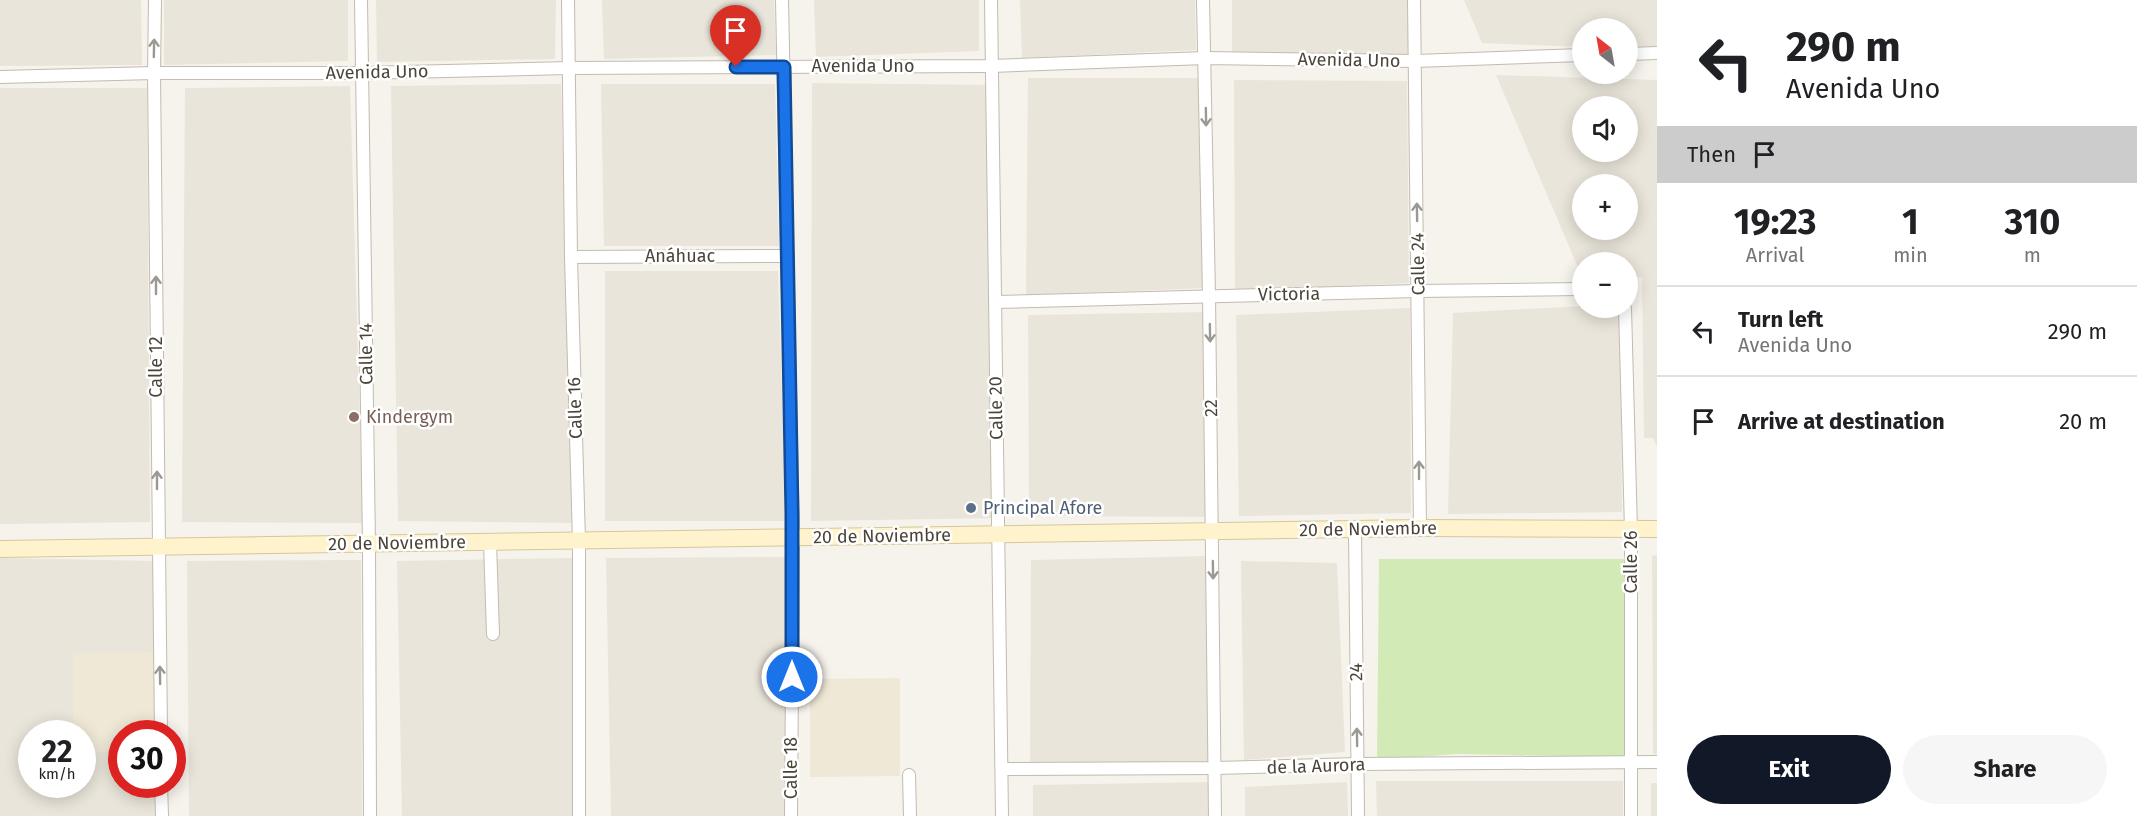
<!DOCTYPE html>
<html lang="en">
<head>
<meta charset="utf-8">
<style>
	body { margin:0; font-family:"Fira Sans",sans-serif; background:#f6f6f6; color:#202124; height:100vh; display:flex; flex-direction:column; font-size:22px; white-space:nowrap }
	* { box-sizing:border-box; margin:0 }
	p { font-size:20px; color:#757577 }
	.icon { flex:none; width:33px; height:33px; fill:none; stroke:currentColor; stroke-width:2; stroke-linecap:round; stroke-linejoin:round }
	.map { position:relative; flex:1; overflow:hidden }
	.details { display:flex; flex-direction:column; background:#fff; width:480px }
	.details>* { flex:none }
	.hud { background:#fff; color:#202124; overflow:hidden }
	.needle { width:39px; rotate:329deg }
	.fabs { position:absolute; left:1572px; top:18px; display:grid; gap:12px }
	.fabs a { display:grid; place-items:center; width:66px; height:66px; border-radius:50%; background:#fff; box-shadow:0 3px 15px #0003; font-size:30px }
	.speed { position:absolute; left:18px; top:720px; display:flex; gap:12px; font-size:30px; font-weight:700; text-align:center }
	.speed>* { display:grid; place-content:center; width:78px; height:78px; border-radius:50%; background:#fff; box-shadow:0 3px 15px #0003; line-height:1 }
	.speed small { font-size:15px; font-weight:400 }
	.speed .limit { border:9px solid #d22; background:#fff; color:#111 }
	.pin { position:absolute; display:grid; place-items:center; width:51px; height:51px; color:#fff; margin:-62px -26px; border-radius:50% 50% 50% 0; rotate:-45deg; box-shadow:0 0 6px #0007 }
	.pin .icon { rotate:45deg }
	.me { position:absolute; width:66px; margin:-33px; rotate:0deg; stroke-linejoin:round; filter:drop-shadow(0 0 4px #0008) }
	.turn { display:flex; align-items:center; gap:21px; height:126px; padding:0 30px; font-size:27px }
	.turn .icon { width:78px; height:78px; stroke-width:2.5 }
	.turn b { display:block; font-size:42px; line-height:51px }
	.then { display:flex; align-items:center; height:57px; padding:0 30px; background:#0003; gap:12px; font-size:22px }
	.eta { display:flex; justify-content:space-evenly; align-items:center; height:102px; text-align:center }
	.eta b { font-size:36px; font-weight:700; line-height:42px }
	.primary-button { display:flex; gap:12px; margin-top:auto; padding:12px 30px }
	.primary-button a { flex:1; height:69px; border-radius:36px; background:#111827; color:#fff; font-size:24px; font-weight:700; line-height:69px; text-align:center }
	.primary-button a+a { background:#f6f6f6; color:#202124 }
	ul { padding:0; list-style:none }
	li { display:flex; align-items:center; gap:18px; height:90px; padding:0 30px; border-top:2px solid #e0e0e0 }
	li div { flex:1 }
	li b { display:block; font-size:22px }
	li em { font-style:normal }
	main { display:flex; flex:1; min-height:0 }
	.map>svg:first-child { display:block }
	.residential { fill:#eae5da; fill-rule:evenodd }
	.education { fill:#efe8d6 }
	.green { fill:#d2eab5 }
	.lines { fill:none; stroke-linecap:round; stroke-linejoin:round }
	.street-casing { stroke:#c2bbae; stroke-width:14 }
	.secondary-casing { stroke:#d6c79b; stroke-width:18 }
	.street { stroke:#fff; stroke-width:12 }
	.secondary { stroke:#fff3cd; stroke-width:16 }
	.oneway { stroke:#9c9892 }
	.route-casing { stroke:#114b97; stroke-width:15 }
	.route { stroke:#1a73e8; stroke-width:10 }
	.education-dot { fill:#8d6e63; stroke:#fff; stroke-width:2 }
	.service-dot { fill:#5c6f8a; stroke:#fff; stroke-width:2 }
	.labels { text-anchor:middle; stroke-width:5; stroke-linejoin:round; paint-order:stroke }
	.street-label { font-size:18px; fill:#4b4439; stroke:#fff }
	.education-label { font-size:18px; fill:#785e54; stroke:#fff; text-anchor:start }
	.service-label { font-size:18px; fill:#4e5e75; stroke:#fff; text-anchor:start }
</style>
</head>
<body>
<main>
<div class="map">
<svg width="1657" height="816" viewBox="0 0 1657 816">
	<rect width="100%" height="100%" fill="#f6f3ec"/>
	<g class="residential">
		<path d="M 0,0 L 141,0 L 142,65 L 0,66 Z"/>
		<path d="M 164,0 L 348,0 L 348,61 L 164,65 Z"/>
		<path d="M 376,0 L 556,0 L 555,59 L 377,62 Z"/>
		<path d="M 602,0 L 774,0 L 776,55 L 604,59 Z"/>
		<path d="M 814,0 L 979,0 L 979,51 L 816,57 Z"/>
		<path d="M 1020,0 L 1195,0 L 1196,50 L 1022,58 Z"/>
		<path d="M 1232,0 L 1408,0 L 1408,54 L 1232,53 Z"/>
		<path d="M 1464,0 L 1657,0 L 1657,50 L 1628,49 L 1628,28 L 1582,28 L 1582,47 L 1482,43 Z"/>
		<path d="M 1496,75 L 1657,80 L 1657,447 L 1653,438 L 1644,438 L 1642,277 L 1628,277 L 1628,262 L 1582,262 L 1582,277 ZM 1582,106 L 1628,106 L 1628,152 L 1582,152 ZM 1582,184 L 1628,184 L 1628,230 L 1582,230 Z"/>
		<path d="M 1028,78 L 1198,78 L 1208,288 L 1026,295 Z"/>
		<path d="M 1234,80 L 1407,81 L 1409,283 L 1235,291 Z"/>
		<path d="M 812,83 L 993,85 L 999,518 L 811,521 Z"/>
		<path d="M 561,84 L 572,523 L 398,521 L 391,86 Z"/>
		<path d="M 601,84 L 775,84 L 779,246 L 604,246 Z"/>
		<path d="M 350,86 L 363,523 L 182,522 L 185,88 Z"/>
		<path d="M 0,88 L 147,88 L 150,522 L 0,524 Z"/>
		<path d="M 605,271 L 778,271 L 786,521 L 605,521 Z"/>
		<path d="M 1582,306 L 1620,308 L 1622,512 L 1448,514 L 1453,313 Z"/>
		<path d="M 1410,308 L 1411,513 L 1239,516 L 1236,315 Z"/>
		<path d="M 1209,312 L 1209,517 L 1029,516 L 1028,315 Z"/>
		<path d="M 1657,555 L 1657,754 L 1653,754 L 1652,556 Z"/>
		<path d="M 1209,556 L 1211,762 L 1030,764 L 1031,560 Z"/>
		<path d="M 786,557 L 785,816 L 611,816 L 606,558 Z"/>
		<path d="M 0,558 L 156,561 L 156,733 L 122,734 L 122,784 L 156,785 L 156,816 L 0,816 ZM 32,734 L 82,734 L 82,784 L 32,784 Z"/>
		<path d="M 574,558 L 574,816 L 402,816 L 397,561 Z"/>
		<path d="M 361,560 L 362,816 L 189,816 L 187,561 Z"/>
		<path d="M 1241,561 L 1337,563 L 1345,752 L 1244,760 Z"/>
		<path d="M 1376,781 L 1623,781 L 1623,816 L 1377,816 Z"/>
		<path d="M 1209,782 L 1209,816 L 1033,816 L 1033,785 Z"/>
		<path d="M 1347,782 L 1348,816 L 1245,816 L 1245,787 Z"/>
		<rect x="1651" y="783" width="6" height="33"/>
	</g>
	<g class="education">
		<path d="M 153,652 L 154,733 L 122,734 L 121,752 L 83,752 L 82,734 L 73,733 L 73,653 Z"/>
		<path d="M 900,678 L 900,776 L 810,777 L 810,679 Z"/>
	</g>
	<path class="green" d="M 1379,559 L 1627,559 L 1629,757 L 1457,754 L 1377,760 Z"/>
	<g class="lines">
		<g class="street-casing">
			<g id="street">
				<path d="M 155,0 L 154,73 L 161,734"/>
				<path d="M 361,0 L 369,544 L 370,816"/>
				<path d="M 568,0 L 571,257 L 579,541 L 579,816"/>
				<path d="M 782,0 L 793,537 L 791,816"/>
				<path d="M 991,0 L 1002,816"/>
				<path d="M 1203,0 L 1209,295 L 1215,816"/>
				<path d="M 1414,0 L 1420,528"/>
				<path d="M 1628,54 L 1657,53"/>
				<path d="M 0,77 L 154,73 L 362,73 L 569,68 L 991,66 L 1205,58 L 1416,61 L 1582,55"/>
				<path d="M 571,257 L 788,256"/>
				<path d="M 995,302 L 1418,291 L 1582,289"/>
				<path d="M 1625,308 L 1631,530 L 1631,816"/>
				<path d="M 1355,529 L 1358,816"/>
				<path d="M 490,542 L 493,634"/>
				<path d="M 1002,769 L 1215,768 L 1357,764 L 1657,762"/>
				<path d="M 909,775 L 910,816"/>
				<path d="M 161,784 L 162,816"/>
			</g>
		</g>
		<g class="secondary-casing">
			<path id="secondary" d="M 0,549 L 1420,528 L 1657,529"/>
		</g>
		<use href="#street" class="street"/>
		<use href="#secondary" class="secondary"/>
	</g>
	<defs><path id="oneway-shaft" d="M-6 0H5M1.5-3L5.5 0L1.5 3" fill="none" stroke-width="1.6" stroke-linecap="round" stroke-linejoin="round" transform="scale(1.5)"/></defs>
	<g class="oneway">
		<use href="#oneway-shaft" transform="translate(154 48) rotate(-89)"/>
		<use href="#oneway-shaft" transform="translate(1206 117) rotate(89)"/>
		<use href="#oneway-shaft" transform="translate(1417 212) rotate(-91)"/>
		<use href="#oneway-shaft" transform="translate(156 285) rotate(-90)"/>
		<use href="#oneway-shaft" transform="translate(1210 333) rotate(89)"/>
		<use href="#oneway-shaft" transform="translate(1419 470) rotate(-90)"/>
		<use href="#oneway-shaft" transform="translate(157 480) rotate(-90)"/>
		<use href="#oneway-shaft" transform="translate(1213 570) rotate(89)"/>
		<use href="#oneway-shaft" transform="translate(160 675) rotate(-91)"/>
		<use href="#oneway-shaft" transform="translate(1357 737) rotate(-91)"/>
	</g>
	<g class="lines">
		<g class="route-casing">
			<path id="route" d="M 736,67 L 784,67 L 792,514 L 792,677"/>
		</g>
		<use href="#route" class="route"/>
	</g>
	<circle class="education-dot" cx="354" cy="417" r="6"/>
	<circle class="service-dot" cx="971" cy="508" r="6"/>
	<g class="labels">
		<g class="street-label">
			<text transform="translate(1349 60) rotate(1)" y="6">Avenida Uno</text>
			<text x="863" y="72">Avenida Uno</text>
			<text transform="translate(377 72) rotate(-1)" y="6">Avenida Uno</text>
			<text x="680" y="262">Anáhuac</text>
			<text transform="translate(1418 264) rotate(-91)" y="6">Calle 24</text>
			<text transform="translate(1289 294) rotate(-1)" y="6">Victoria</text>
			<text transform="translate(366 354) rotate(-91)" y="6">Calle 14</text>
			<text transform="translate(156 367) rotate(-90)" y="6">Calle 12</text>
			<text transform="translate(575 408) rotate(-92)" y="6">Calle 16</text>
			<text transform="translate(996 408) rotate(-91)" y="6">Calle 20</text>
			<text transform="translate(1211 408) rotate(-91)" y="6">22</text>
			<text transform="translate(1368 529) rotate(-1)" y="6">20 de Noviembre</text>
			<text transform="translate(882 536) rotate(-1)" y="6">20 de Noviembre</text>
			<text transform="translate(397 543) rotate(-1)" y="6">20 de Noviembre</text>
			<text transform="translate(1631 562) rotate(-90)" y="6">Calle 26</text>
			<text transform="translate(1356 672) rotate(-91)" y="6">24</text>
			<text transform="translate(1316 766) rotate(-2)" y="6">de la Aurora</text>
			<text transform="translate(791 768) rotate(-90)" y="6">Calle 18</text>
		</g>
		<g class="education-label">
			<text x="366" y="423">Kindergym</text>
		</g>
		<g class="service-label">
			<text x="983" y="514">Principal Afore</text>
		</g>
	</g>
</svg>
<div class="fabs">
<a><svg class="needle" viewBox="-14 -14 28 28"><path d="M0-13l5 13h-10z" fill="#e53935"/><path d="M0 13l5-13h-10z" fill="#757577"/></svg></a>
<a><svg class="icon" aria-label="sound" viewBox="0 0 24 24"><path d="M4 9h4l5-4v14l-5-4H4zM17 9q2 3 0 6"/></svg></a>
<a>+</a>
<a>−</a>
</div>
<div class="speed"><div>22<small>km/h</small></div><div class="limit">30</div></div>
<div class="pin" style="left:736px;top:67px;background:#d93025"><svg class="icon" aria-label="arrive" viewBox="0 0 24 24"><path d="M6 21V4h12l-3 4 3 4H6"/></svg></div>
<svg class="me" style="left:792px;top:677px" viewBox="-20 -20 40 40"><circle r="17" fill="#1a73e8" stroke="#fff" stroke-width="3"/><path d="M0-11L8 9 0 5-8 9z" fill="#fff"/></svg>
</div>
<section class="details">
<div class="hud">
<div class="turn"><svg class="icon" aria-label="left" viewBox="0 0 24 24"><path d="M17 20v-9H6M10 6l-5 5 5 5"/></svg><div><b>290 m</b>Avenida Uno</div></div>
<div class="then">Then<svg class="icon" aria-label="arrive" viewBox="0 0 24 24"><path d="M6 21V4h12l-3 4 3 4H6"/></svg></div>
</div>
<div class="eta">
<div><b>19:23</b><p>Arrival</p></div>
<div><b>1</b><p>min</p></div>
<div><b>310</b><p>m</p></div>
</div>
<ul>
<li><svg class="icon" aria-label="left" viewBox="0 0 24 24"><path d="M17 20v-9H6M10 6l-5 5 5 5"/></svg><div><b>Turn left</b><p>Avenida Uno</p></div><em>290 m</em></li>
<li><svg class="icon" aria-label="arrive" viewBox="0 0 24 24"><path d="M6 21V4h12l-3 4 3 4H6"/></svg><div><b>Arrive at destination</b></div><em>20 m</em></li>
</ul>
<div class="primary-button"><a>Exit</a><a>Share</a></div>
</section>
</main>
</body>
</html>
